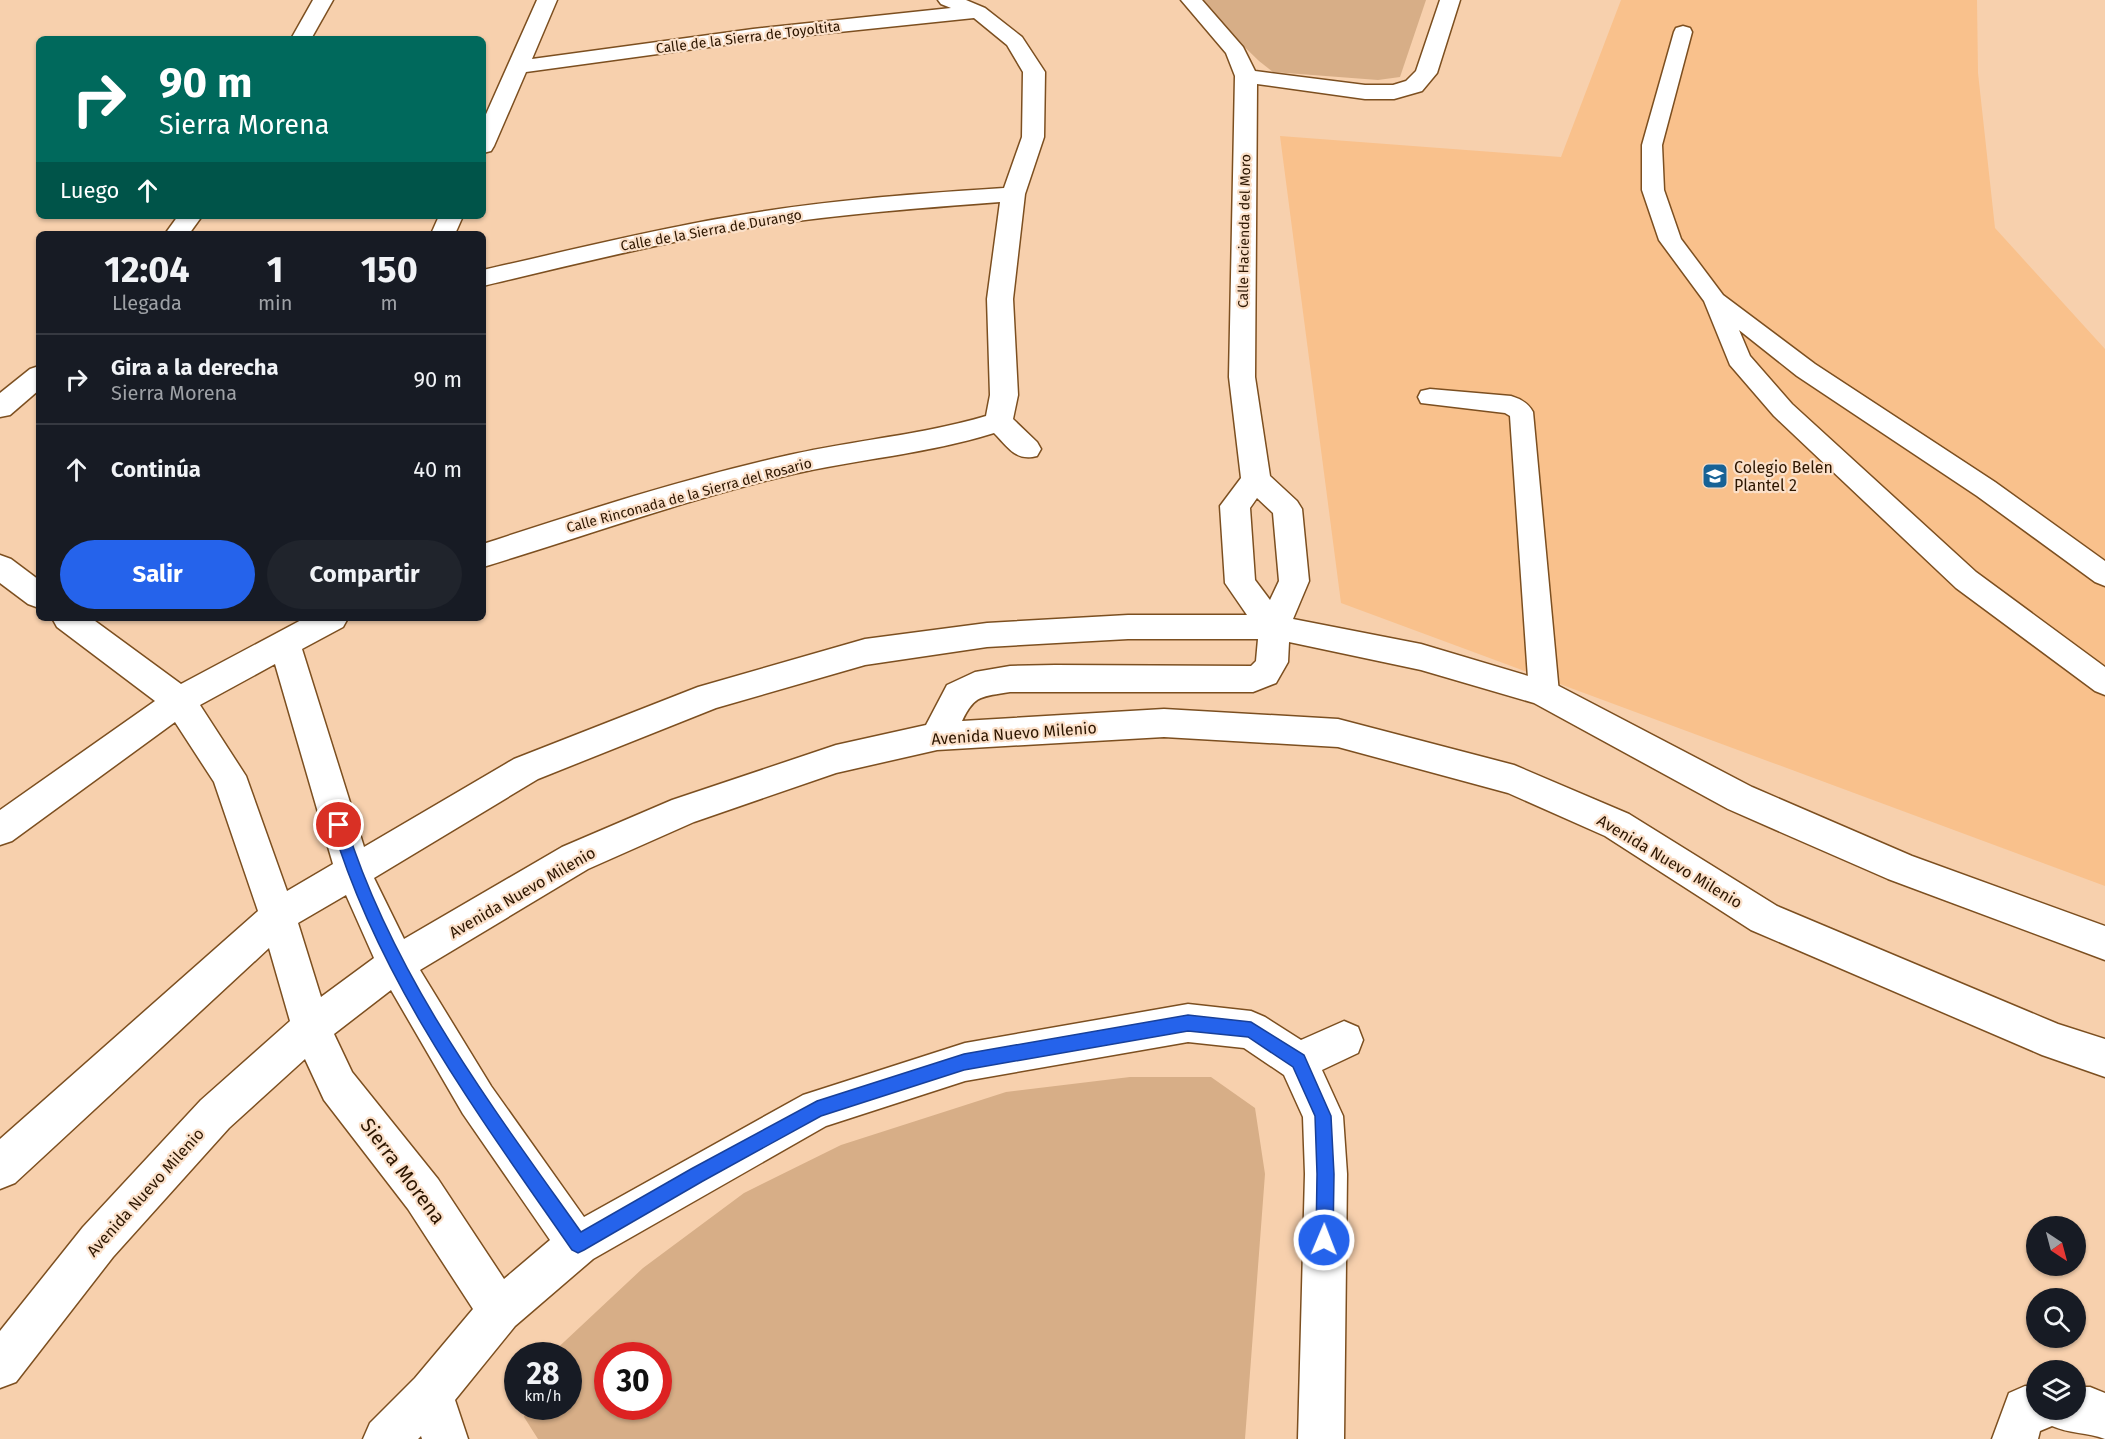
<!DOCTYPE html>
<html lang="es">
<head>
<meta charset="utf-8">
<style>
	body { margin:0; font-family:"Fira Sans",sans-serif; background:#20242c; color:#f1f3f6; height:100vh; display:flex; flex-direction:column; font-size:22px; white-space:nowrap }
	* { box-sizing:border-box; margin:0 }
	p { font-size:20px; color:#9ea1a6 }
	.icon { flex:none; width:33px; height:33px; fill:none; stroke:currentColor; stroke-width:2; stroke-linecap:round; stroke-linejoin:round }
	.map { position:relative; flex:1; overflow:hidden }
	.panel { position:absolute; left:36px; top:231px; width:450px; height:390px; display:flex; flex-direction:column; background:#171b24; border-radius:9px; box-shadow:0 2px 4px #0004 }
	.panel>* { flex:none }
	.banner { position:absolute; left:36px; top:36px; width:450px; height:183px; border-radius:9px; box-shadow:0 2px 4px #0004; background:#00695c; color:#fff; overflow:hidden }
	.needle { width:39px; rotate:144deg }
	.controls { position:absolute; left:2026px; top:1216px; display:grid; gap:12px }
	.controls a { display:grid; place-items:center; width:60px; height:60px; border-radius:50%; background:#171b24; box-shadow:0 2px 4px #0004; font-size:30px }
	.speed { position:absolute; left:504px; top:1342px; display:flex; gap:12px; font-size:30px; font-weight:700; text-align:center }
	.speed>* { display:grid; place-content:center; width:78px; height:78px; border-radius:50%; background:#171b24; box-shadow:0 2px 4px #0004; line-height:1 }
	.speed small { font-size:15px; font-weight:400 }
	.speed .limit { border:9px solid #d22; background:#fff; color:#111 }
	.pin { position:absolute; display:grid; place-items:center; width:51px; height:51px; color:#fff; margin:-26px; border:3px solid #fff; border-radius:50%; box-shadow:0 2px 6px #0007 }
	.me { position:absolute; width:66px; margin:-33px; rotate:1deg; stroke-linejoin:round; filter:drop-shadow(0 0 4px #0008) }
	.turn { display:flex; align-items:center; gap:21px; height:126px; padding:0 24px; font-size:27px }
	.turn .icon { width:78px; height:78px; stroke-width:2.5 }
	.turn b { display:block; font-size:42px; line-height:51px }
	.then { display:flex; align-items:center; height:57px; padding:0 24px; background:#0003; gap:12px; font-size:22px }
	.eta { display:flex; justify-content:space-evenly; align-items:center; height:102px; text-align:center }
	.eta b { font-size:36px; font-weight:700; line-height:42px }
	.cta { display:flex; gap:12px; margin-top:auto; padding:12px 24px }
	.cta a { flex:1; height:69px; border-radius:36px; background:#2563eb; color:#fff; font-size:24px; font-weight:700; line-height:69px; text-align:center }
	.cta a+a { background:#20242c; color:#f1f3f6 }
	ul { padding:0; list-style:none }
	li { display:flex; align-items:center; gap:18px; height:90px; padding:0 24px; border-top:2px solid #363941 }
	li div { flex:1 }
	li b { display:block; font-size:22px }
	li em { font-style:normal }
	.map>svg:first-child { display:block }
	.built { fill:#f9c18c }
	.green { fill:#d7ae87; fill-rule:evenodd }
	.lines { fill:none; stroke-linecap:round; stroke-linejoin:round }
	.lane-casing { stroke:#7c4f20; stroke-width:3 }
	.street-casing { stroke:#7c4f20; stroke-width:3 }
	.lane { fill:#fff; fill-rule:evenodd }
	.street { fill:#fff; fill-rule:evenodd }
	.route { fill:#2563eb; stroke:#184099; stroke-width:1.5 }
	.labels { text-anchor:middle; stroke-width:4.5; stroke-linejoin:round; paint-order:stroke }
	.far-street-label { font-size:14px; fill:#2d1600; stroke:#fbe0c9 }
	.poi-label { font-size:16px; fill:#2d1600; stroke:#fbe0c9; text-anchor:start }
	.street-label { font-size:16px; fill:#2d1600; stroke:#fbe0c9 }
	.near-street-label { font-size:20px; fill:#2d1600; stroke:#fbe0c9 }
</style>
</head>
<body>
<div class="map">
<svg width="2105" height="1439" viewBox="0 0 2105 1439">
	<rect width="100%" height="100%" fill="#f7d0ad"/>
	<path class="built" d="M 1621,0 L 1977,0 L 1978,73 L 1995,228 L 2105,349 L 2105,886 L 1341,603 L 1280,136 L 1561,157 Z"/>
	<g class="green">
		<path d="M 1196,0 L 1426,0 L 1400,77 L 1378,80 L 1273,72 L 1259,61 Z"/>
		<path d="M 1130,1077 L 1211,1077 L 1255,1108 L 1265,1174 L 1245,1439 L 538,1439 L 524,1417 L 527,1407 L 568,1407 L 568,1356 L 549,1356 L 643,1268 L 744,1193 L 841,1145 L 1006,1092 ZM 608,1356 L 658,1356 L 658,1407 L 608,1407 Z"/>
	</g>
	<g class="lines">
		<g class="lane-casing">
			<g id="lane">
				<path d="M 1683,26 L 1690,28 L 1692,32 L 1662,145 L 1664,190 L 1681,239 L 1723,295 L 1815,364 L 1995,482 L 2105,561 L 2105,586 L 2095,582 L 1977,496 L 1797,376 L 1739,330 L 1750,356 L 1792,404 L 1976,572 L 2105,667 L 2105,695 L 2095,691 L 1956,588 L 1774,416 L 1730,365 L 1704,301 L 1659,240 L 1642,190 L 1642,145 L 1674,32 L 1676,28 Z"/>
				<path d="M 1430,389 L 1511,396 C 1521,399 1528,403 1533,412 L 1559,693 L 1554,702 L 1544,705 L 1534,702 L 1529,693 L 1510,416 L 1505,413 L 1421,403 L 1418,397 L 1421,391 Z"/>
			</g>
		</g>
		<g class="street-casing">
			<g id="street">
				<path d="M 313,0 L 333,0 L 311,39 L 291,39 Z"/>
				<path d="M 537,0 L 557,0 L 532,59 L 753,29 L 951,8 L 941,4 L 938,0 L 966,0 L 985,8 L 1022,37 L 1045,72 L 1044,137 L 1025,194 L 1013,299 L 1018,395 L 1013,419 L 1037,442 L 1041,449 L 1037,456 C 1016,462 1008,447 994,433 C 927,454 857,459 789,475 C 685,500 585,536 483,567 L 483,544 C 584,511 686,478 789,455 C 855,440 922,435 986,416 L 990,395 L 987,299 L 1000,202 C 908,209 815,216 724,232 C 643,247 563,267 483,286 L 483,270 C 563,252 642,232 723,218 C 816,201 910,194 1004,188 L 1022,137 L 1023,72 L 1007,45 L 974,18 L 753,41 L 526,72 L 494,146 L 491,151 L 483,153 L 483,121 Z"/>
				<path d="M 1181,0 L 1202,0 L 1243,47 L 1255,71 L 1365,85 L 1393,85 L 1406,81 L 1416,71 L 1440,0 L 1460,0 L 1437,73 L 1422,91 L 1394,99 L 1365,99 L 1257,84 L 1255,377 L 1270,476 L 1297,501 L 1302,509 L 1309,581 L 1293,619 L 1421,644 L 1555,684 L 1752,787 L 1912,856 L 2105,926 L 2105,960 L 1888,879 L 1728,809 L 1534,703 L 1421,670 L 1289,642 L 1288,662 L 1276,683 L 1253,692 L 1010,692 C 982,697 975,694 962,721 L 1164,709 L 1338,719 L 1514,765 L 1629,814 L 1777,906 L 2058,1024 L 2105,1039 L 2105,1077 L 2042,1055 L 1751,930 L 1605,836 L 1508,793 L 1338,747 L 1164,737 L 937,750 L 836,773 L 694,822 L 588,869 L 420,970 L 491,1086 L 584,1217 L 803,1095 L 965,1043 L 1188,1004 L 1251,1011 L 1265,1017 L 1301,1040 L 1344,1021 L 1358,1027 L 1363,1040 L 1358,1053 L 1322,1070 L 1343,1116 L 1347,1174 L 1344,1439 L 1298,1439 L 1305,1174 L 1303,1117 L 1284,1075 L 1244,1048 L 1188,1042 L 965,1081 L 826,1126 L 593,1259 L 515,1326 L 455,1400 L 468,1439 L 422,1439 L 421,1436 L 418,1439 L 363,1439 L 370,1423 L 415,1378 L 473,1309 L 408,1209 L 324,1100 L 305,1059 L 229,1128 L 113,1257 L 16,1382 L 0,1388 L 0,1331 L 83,1227 L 201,1100 L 290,1021 L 269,948 L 15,1183 L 0,1189 L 0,1139 L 258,911 L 214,782 L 175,722 L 12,841 L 0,845 L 0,810 L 155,701 L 57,627 L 52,618 L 91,618 L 181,684 L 305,618 L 348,618 L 343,627 L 302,649 L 364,847 L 514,759 L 698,687 L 865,639 L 987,623 L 1128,615 L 1247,615 L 1225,583 L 1220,506 L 1241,478 L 1229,377 L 1235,76 L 1226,53 ZM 1257,498 L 1273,513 L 1279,581 L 1270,600 L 1255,580 L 1250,508 ZM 1128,639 L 1258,639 L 1256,661 L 1251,666 L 1055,665 L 1010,666 L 975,672 L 947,685 L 926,725 L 836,745 L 672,800 L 562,847 L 404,939 L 374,878 L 538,779 L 716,708 L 865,665 L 987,647 ZM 275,664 L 333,864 L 287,891 L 246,776 L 200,705 ZM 346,895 L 374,958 L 321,997 L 298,923 ZM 391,990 L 463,1114 L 550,1240 L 504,1279 L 438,1179 L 352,1072 L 334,1034 Z"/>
				<path d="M 178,216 L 202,216 L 189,234 L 165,234 Z"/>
				<path d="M 439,216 L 463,216 L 455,234 L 431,234 Z"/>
				<path d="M 39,366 L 39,390 L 10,415 L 0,417 L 0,393 L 30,369 Z"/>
				<path d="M 0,555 L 11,559 L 39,580 L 39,608 L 28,604 L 0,583 Z"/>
				<path d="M 2025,1386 L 2037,1387 L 2037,1410 L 2076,1410 L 2076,1387 L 2090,1387 L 2105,1393 L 2105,1439 C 2087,1432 2070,1434 2052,1426 L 2040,1431 L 2038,1439 L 1992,1439 L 2009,1393 Z"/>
			</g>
		</g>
		<use href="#lane" class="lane"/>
		<use href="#street" class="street"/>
	</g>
	<path class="route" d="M 339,819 L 344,821 L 346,825 C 393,976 491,1105 581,1232 L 691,1169 L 817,1101 L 964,1054 L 1188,1015 L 1251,1022 L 1304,1055 L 1331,1116 L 1334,1174 L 1333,1240 L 1331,1247 L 1324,1249 L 1318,1247 L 1316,1240 L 1317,1174 L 1315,1116 L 1293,1067 L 1248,1037 L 1188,1031 L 964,1070 L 821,1116 L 703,1181 L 584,1250 L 578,1253 L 572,1250 C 480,1117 379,982 332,825 L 334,821 Z"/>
	<defs>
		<g id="school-square" transform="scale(1.35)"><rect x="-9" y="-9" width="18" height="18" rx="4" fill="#176296" stroke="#fbe0c9"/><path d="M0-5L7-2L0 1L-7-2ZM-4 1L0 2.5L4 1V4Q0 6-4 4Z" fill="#fff"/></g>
	</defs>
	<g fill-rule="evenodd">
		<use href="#school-square" x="1715" y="476"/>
	</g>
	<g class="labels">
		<g class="far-street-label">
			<text transform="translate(748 37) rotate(-7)" y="5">Calle de la Sierra de Toyoltita</text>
			<text transform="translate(711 230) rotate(-10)" y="5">Calle de la Sierra de Durango</text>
			<text transform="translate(1244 231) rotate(-89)" y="5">Calle Hacienda del Moro</text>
			<text transform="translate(689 495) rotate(-15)" y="5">Calle Rinconada de la Sierra del Rosario</text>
		</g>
		<g class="poi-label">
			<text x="1734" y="473">Colegio Belen<tspan x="1734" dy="18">Plantel 2</tspan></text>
		</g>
		<g class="street-label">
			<text transform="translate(1014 733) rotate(-4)" y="6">Avenida Nuevo Milenio</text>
			<text transform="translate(1670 861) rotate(31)" y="6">Avenida Nuevo Milenio</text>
			<text transform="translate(522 892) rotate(-30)" y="6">Avenida Nuevo Milenio</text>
			<text transform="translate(145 1192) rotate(-48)" y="6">Avenida Nuevo Milenio</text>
		</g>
		<g class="near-street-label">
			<text transform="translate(403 1171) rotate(53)" y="7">Sierra Morena</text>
		</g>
	</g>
</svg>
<div class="controls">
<a><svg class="needle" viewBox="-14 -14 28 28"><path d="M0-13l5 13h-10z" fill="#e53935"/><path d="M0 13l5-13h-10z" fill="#9ea1a6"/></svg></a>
<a><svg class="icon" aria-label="search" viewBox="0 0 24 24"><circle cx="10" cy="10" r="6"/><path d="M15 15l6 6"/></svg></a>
<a><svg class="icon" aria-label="layers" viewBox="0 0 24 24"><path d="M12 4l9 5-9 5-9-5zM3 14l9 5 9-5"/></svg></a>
</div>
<div class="speed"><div>28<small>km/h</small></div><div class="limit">30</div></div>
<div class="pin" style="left:339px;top:825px;background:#d93025"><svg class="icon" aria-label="arrive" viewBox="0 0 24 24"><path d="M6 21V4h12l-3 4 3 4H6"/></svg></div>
<svg class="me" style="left:1324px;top:1240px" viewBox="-20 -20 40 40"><circle r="17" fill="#2563eb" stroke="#fff" stroke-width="3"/><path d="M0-11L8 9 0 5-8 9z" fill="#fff"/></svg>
<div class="banner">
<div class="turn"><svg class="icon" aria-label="right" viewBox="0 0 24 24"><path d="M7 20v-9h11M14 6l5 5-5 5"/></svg><div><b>90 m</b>Sierra Morena</div></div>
<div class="then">Luego<svg class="icon" aria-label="ahead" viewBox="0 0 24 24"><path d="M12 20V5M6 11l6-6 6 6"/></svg></div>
</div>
<section class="panel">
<div class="eta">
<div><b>12:04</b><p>Llegada</p></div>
<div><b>1</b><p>min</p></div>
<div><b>150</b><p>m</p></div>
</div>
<ul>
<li><svg class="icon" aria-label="right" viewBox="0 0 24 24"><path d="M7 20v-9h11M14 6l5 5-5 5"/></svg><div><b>Gira a la derecha</b><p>Sierra Morena</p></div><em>90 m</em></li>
<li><svg class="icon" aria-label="ahead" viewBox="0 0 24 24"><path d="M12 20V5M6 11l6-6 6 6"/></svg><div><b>Continúa</b></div><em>40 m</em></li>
</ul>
<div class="cta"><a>Salir</a><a>Compartir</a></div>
</section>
</div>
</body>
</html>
